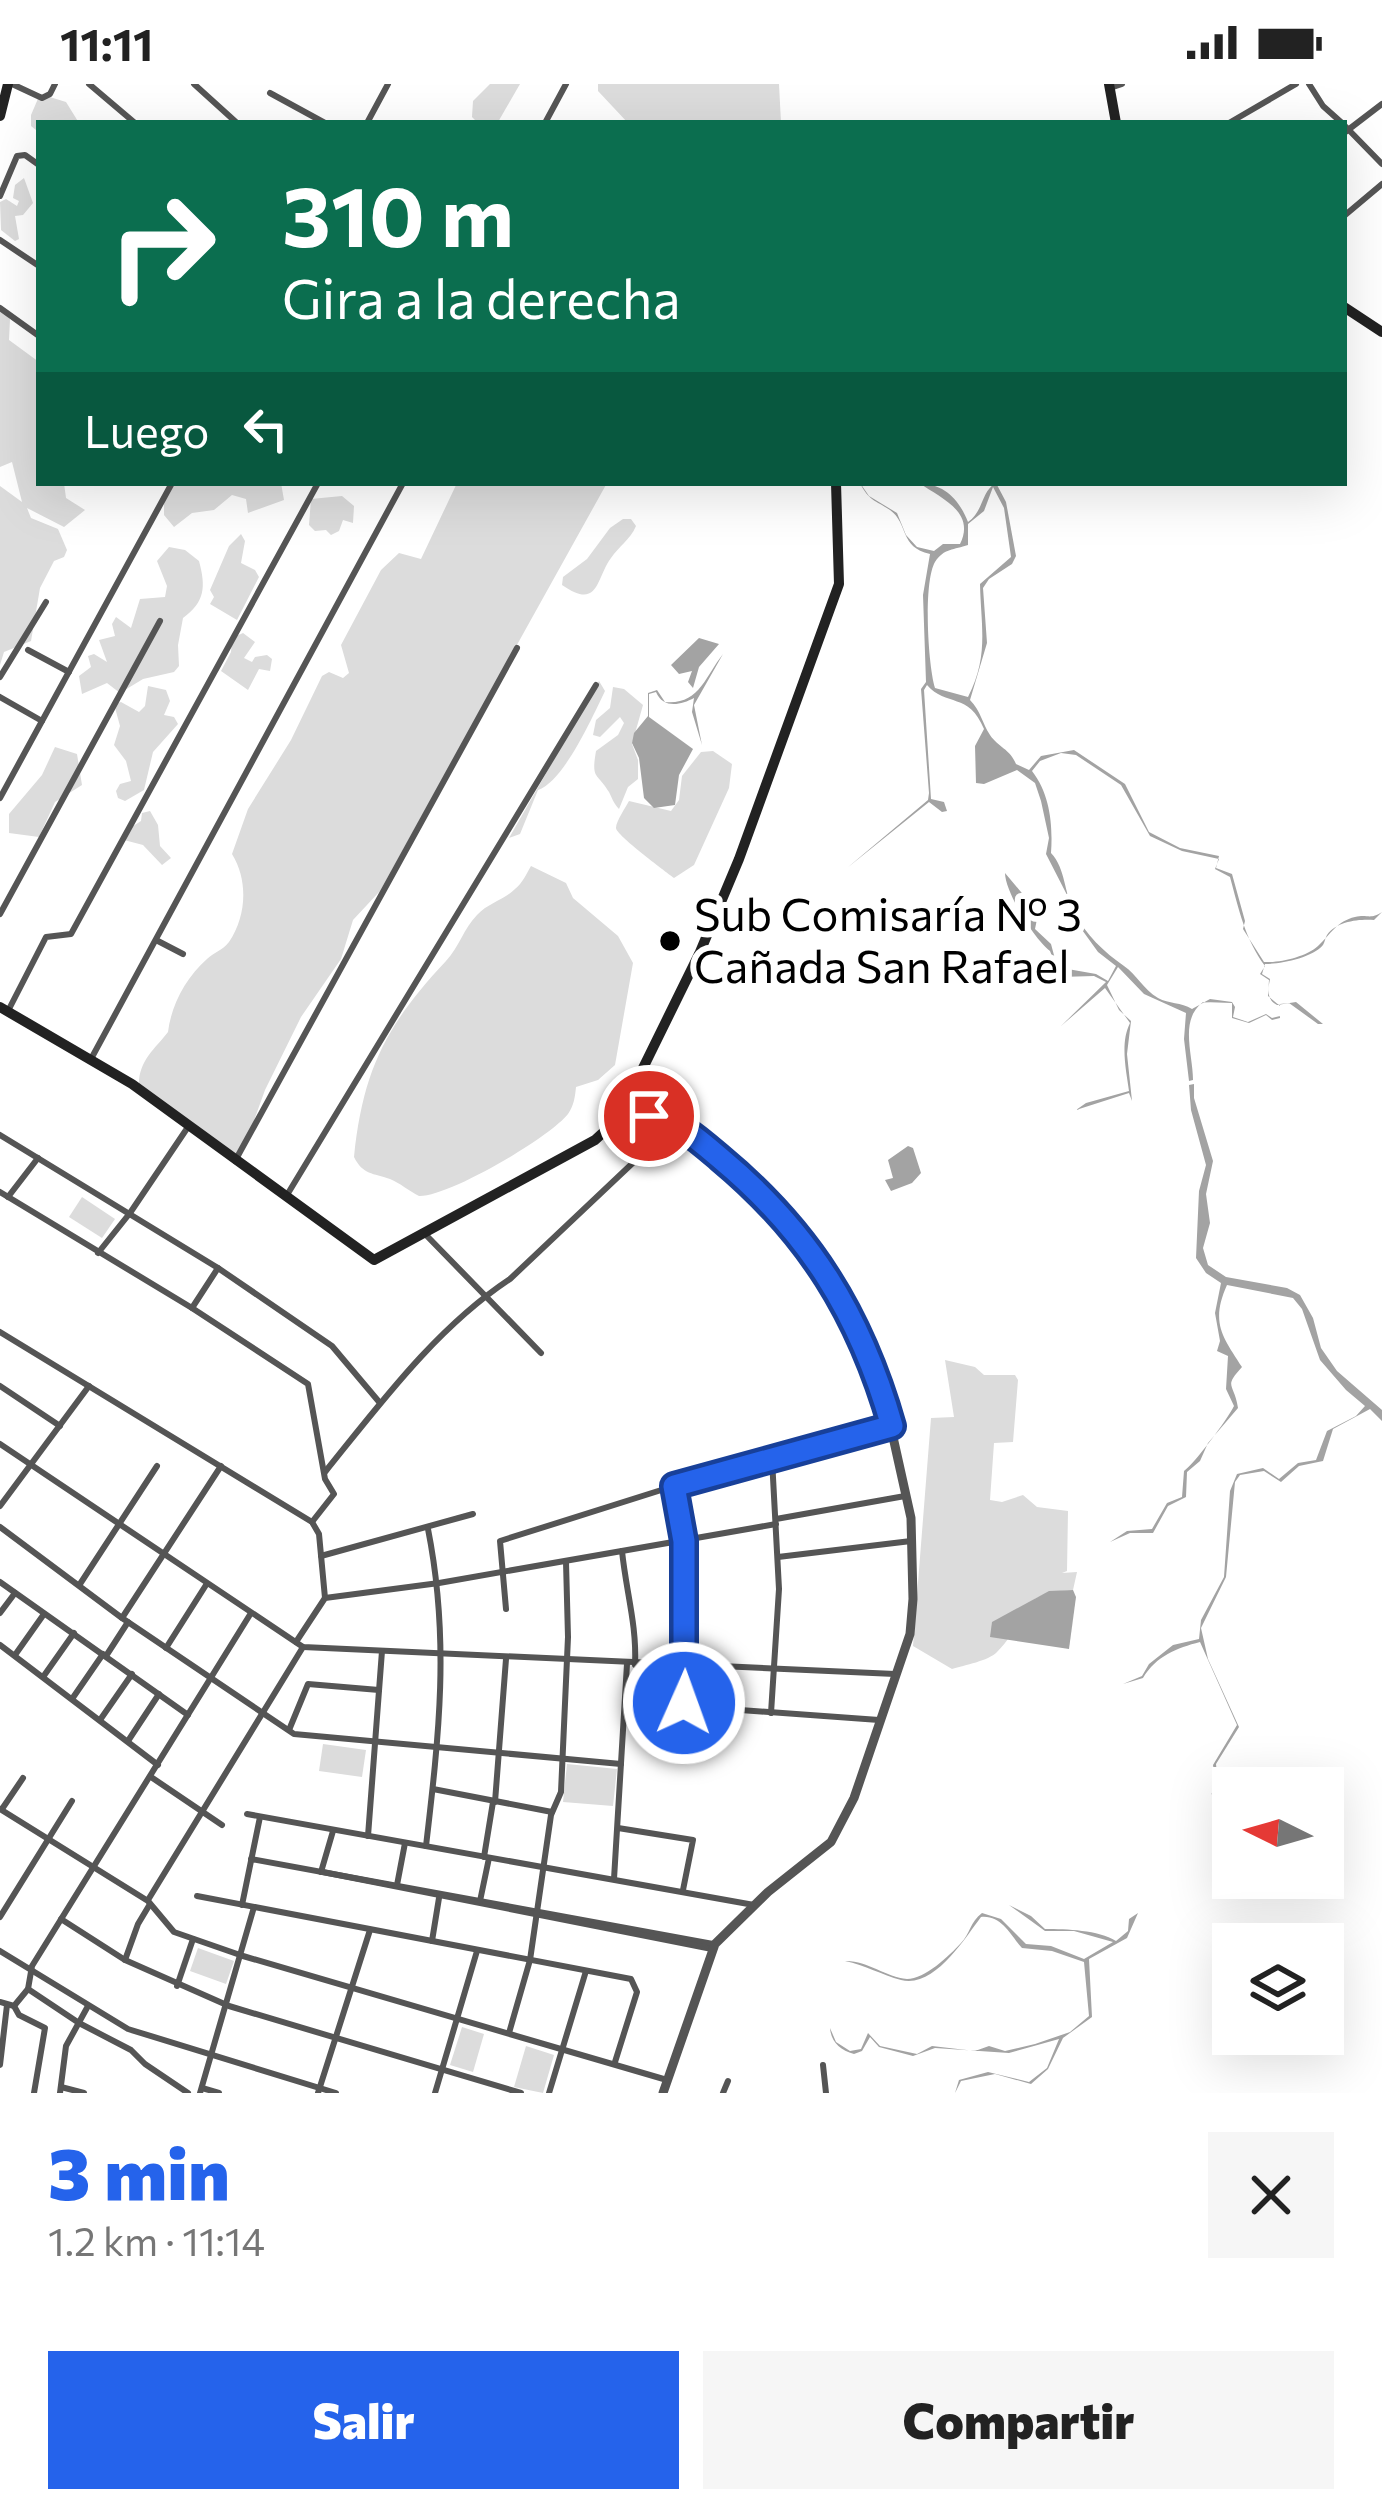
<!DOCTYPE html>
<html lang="es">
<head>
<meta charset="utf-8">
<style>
	body { margin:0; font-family:Commissioner,sans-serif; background:#f6f6f6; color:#222; height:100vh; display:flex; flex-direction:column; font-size:45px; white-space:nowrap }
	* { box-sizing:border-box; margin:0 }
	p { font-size:39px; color:#767676 }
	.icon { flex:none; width:66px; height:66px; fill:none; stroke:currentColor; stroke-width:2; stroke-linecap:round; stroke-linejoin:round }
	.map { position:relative; height:2009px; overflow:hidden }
	.side { display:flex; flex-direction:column; background:#fff; flex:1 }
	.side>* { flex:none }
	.banner { position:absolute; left:36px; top:36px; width:1311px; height:366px; border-radius:0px; box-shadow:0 12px 48px #0002; background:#0b6e4f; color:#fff; overflow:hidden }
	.needle { width:78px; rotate:275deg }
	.buttons { position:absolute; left:1212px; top:1683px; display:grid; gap:24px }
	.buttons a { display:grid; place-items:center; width:132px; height:132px; border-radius:0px; background:#fff; box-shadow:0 12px 48px #0002; font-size:60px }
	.pin { position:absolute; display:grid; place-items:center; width:102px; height:102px; color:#fff; margin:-51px; border:6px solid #fff; border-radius:50%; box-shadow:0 3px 12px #0007 }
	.me { position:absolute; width:132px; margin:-66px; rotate:2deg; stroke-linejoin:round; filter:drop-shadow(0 0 9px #0008) }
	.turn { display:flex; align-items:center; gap:42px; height:252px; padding:0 48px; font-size:54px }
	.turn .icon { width:156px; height:156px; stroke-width:2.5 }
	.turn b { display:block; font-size:84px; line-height:102px }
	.then { display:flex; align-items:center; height:114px; padding:0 48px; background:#0003; gap:24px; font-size:45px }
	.round { display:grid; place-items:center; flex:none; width:126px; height:126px; border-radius:0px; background:#f6f6f6 }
	.overview { display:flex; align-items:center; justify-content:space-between; height:204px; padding:0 48px }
	h1 { font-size:72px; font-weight:800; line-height:90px; color:#2563eb }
	.action { display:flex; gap:24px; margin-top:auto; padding:24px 48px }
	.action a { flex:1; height:138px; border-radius:0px; background:#2563eb; color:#fff; font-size:48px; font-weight:800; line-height:138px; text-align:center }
	.action a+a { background:#f6f6f6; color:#222 }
	.status { display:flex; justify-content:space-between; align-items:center; height:84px; padding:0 60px; background:#fff; direction:ltr }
	.status svg { height:33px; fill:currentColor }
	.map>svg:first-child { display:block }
	.green { fill:#dcdcdc }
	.water { fill:#a3a3a3; fill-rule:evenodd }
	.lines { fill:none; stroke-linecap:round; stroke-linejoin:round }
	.minor { stroke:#555; stroke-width:6 }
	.tertiary { stroke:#555; stroke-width:9 }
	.secondary { stroke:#222; stroke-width:10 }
	.route-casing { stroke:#184099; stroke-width:30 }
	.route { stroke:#2563eb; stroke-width:21 }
	.poi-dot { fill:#000; stroke:#fff; stroke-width:4.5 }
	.labels { text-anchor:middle; stroke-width:12; stroke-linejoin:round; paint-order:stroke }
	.poi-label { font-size:45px; fill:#000; stroke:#fff; text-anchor:start }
</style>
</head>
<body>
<div class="status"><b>11:11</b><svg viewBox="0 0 49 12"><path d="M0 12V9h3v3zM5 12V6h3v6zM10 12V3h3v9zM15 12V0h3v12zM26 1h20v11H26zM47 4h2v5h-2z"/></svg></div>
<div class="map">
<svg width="1382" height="2009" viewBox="0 0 1382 2009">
	<rect width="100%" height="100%" fill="#fff"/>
	<g class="green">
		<path d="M 490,0 L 520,0 L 498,38 L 478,39 L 472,33 L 473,17 Z"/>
		<path d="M 598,0 L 779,0 L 781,39 L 628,39 L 598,7 Z"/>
		<path d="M 40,10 L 66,18 L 79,39 L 39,39 L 36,46 L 31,42 L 31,31 Z"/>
		<path d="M 24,94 L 33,119 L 23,131 L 15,132 L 19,155 L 15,157 L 1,146 L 0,118 L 6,115 L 17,122 L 19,117 L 13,114 L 15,101 Z"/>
		<path d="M 0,225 L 10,235 L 9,256 L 39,278 L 39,399 L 64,399 L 66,414 L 85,426 L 64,443 L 27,424 L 31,434 L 58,445 L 67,466 L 64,473 L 54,477 L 40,504 L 31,557 L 4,568 L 0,581 L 0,402 L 22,418 L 12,378 L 0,383 Z"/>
		<path d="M 172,399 L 281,399 L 284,416 L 248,429 L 246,415 L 232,411 L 214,426 L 192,429 L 174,443 L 164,431 L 164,414 Z"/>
		<path d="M 457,399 L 607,399 L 380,807 L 353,836 L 341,875 L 301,933 L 265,1006 L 239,1078 L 139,1002 C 138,977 155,965 168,948 C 171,922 186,893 207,875 C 214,868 222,867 229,858 C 247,831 248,796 232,770 L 248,725 L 291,656 L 322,592 L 329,588 L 343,594 L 349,589 L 341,561 L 381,486 L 399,469 L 421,475 Z"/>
		<path d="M 342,412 L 354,422 L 353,439 L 343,436 L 339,447 L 331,451 L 326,446 L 315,447 L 309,441 L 311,415 Z"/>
		<path d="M 623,435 L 631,435 L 636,442 C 630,456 619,462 611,474 C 596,494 599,527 562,501 L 563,493 L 587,475 L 610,444 Z"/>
		<path d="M 241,450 L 245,457 L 241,479 L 255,486 L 259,493 L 237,536 L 210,520 L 214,513 L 210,506 L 229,462 Z"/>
		<path d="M 169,463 L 185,466 L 199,477 C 206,503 205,518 183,534 L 178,561 L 179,582 L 174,588 L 143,595 L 120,609 L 107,599 L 82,610 L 79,592 L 91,583 L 88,572 L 94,570 L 107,578 L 99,556 L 115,552 L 112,540 L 116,533 L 131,544 L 140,515 L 165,513 L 167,502 L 157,477 Z"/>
		<path d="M 243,549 L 255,558 L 244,574 L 252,578 L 255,573 L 267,571 L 272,575 L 270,587 L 259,585 L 248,606 L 221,587 L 231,568 L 232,554 Z"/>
		<path d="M 599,597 L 605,607 C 592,634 564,697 538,706 L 520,750 L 509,754 Z"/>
		<path d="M 148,602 L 166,606 L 170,617 L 164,631 L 174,633 L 178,640 L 153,668 L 144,706 L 125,717 L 118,714 L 116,707 L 120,700 L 131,697 L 126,677 L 114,661 L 120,642 L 114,620 L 121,618 L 139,628 L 145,622 Z"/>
		<path d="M 613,603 L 624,605 L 643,621 L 632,660 L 638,676 L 638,695 L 628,703 L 619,725 C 614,720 612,714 609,708 C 597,688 591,696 596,667 L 618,651 L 624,639 L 620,633 L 600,653 L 593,651 L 596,636 L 610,624 Z"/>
		<path d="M 55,663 L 77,670 L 82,701 L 55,718 L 39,753 L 9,749 L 9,730 L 42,691 Z"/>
		<path d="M 713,667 L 732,680 L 729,704 L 694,781 L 674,794 C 665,787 616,751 616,744 C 616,737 626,723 629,717 L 671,727 L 679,716 L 682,692 L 701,668 Z"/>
		<path d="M 150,727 L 158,741 L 160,762 L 171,774 L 162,781 L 143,761 L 124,756 L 124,748 L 141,737 L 142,729 Z"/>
		<path d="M 531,782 L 566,799 L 573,814 L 618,852 L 633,879 L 615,981 L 598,996 L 576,1003 C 575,1013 574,1021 568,1030 C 549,1054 448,1113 419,1112 C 409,1107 400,1099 390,1095 C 373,1089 363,1091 354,1073 C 363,986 386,941 446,877 C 459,863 464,844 477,831 C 488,819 504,816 515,805 C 522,800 527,789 531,782 Z"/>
		<path d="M 82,1113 L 115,1135 L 102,1154 L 69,1133 Z"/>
		<path d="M 945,1276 L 975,1283 L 984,1291 L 1015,1291 L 1018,1296 L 1013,1358 L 994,1359 L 990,1416 L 1002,1418 L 1023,1411 L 1037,1423 L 1068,1427 L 1067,1487 L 1062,1489 L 1077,1488 L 1073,1506 C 1011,1509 1030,1536 997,1568 C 988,1577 965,1581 952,1585 L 913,1562 L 931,1334 L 954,1333 Z"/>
		<path d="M 323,1660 L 366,1666 L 362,1693 L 319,1687 Z"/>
		<path d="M 567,1680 L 617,1685 L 613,1722 L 563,1718 Z"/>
		<path d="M 198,1864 L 234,1877 L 226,1900 L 190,1887 Z"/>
		<path d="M 462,1943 L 484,1950 L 473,1988 L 450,1981 Z"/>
		<path d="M 526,1962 L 554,1971 L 543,2009 L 514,2003 Z"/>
	</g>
	<g class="water">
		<path d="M 860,399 L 869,412 L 897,429 L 906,451 L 917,463 L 934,467 L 943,460 L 960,460 C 976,428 941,414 919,399 C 944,400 959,415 968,438 C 984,427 981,407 996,399 L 1006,418 L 1016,472 L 1012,480 L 989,495 L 983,504 L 987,559 L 970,616 C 981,627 982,639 990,651 C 998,663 1010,665 1016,680 L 1029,686 L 1041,672 L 1074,666 L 1125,700 L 1149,748 L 1180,764 L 1219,772 L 1216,784 L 1232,790 L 1245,837 L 1243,845 L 1264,878 C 1279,879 1306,873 1318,862 C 1331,850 1337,837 1355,833 C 1368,830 1370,836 1382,828 L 1374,836 C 1359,835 1337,837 1327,851 C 1325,854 1325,858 1323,861 C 1312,874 1281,880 1265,880 L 1262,890 L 1270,895 C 1268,905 1266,915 1277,921 L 1296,918 L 1323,940 L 1318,940 L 1289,919 L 1280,920 L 1280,934 L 1272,936 L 1266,931 L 1249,939 L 1232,934 L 1232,919 L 1203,918 C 1179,936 1193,970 1193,996 L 1189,997 L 1184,955 L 1186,929 L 1144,910 L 1118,883 L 1107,901 L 1119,926 L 1131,937 L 1127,970 L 1132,1017 L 1129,1009 L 1076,1026 L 1086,1019 L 1129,1007 C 1126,985 1120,959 1130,939 L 1105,904 L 1061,942 L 1106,898 L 1094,892 L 1060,893 L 1050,867 C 1035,856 1005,808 1005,789 L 1026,814 L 1026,826 L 1037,835 L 1035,845 L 1051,860 L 1055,875 L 1062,884 L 1096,890 L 1108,897 L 1116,882 L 1098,868 L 1067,825 L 1066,809 L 1046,770 L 1049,754 L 1041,717 L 1035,699 L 1017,686 L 984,700 L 976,699 L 975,662 L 984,645 C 969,608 946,623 927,601 L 924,606 L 931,715 L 944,718 L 947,727 L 942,728 L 929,718 L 847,784 L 928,716 L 929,709 L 921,605 L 926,598 L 923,511 L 930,470 C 899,463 909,440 890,426 C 875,416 869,417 860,399 ZM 993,403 L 1004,424 L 1011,473 L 980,500 C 981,543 989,572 968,613 L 935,604 C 928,581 923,499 935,478 C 944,464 954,466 968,461 L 968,440 L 984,427 ZM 1061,669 L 1076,671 L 1121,701 L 1150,752 L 1182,767 L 1219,775 L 1215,785 L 1230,793 C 1239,826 1245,855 1265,882 L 1260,890 L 1269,896 L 1268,912 L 1280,922 L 1280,932 L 1272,934 L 1266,930 L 1248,938 L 1233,933 L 1235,923 L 1232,918 L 1210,915 L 1192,925 C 1181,918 1169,920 1158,914 C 1143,905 1137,891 1124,882 C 1104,868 1086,851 1074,828 C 1064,809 1066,785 1051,769 C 1053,741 1050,710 1032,687 L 1040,677 Z"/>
		<path d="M 699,554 L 719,560 L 699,583 L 693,604 L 688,598 L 692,587 L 679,590 L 671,581 Z"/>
		<path d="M 723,570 L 694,621 L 702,661 L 692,628 L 694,614 C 681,621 663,625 656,608 L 649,610 L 649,633 L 693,665 L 679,691 L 675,721 L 654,724 L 644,714 L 639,674 L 632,659 L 634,649 L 648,632 L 648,609 L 657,606 L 665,618 C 699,621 705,593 723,570 Z"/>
		<path d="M 1194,1000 L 1194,1014 L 1213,1077 L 1206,1110 L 1210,1139 L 1203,1164 L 1208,1181 L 1226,1193 L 1287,1204 L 1300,1211 L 1313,1234 L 1321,1264 L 1337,1287 L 1382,1326 L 1382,1337 L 1370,1325 L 1333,1345 L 1323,1377 L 1299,1382 L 1281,1398 L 1264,1387 L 1240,1391 L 1235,1398 L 1226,1493 L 1201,1544 L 1208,1575 L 1239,1643 L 1216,1680 L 1218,1701 L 1211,1711 L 1216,1700 L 1213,1681 L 1237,1641 L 1200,1558 C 1177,1564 1156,1572 1143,1594 L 1123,1600 L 1142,1592 L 1149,1580 L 1173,1561 L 1199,1555 L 1201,1536 L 1224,1493 L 1230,1407 L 1237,1390 L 1263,1384 L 1279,1395 L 1298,1379 L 1316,1376 L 1327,1347 L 1356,1332 L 1365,1322 L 1346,1306 L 1320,1276 L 1302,1225 L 1293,1214 L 1227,1201 C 1210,1239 1223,1253 1242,1283 C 1223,1304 1234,1298 1238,1324 L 1208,1359 L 1200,1377 L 1187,1388 L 1186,1413 L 1168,1422 L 1153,1449 L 1130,1449 L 1110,1458 L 1127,1447 L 1152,1445 L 1167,1419 L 1182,1413 L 1184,1387 C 1195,1379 1227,1336 1234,1322 L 1226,1305 L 1228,1272 L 1217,1267 L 1220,1257 L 1215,1229 L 1221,1199 L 1206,1189 L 1196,1174 L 1199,1107 L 1206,1081 L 1191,1026 L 1189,1001 Z"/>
		<path d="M 908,1062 L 913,1064 L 921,1089 L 912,1099 L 891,1107 L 885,1096 L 893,1094 L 888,1076 Z"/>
		<path d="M 1073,1506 L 1076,1513 L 1069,1565 L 990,1553 L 992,1538 L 1049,1507 Z"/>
		<path d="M 1009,1821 L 1031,1832 L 1045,1845 C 1067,1845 1098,1846 1116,1857 L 1128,1847 L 1129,1835 L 1138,1829 L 1127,1854 L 1089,1875 L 1092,1933 L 1063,1954 L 1048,1985 L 1031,2000 L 995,1990 L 961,1997 L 955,2009 L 959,1996 L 988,1988 L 1029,1998 L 1047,1984 L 1059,1955 L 1009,1969 L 935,1964 L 913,1972 L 879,1963 L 870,1953 L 862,1967 L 854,1970 C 840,1966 831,1958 830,1944 L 836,1958 L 850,1967 L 861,1965 L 868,1949 L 880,1962 L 917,1970 L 932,1962 L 975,1967 L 989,1962 L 1005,1967 L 1035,1960 L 1070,1948 L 1089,1932 L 1084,1878 L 1052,1867 L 1022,1864 C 1010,1851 1002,1831 981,1833 C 965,1854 934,1905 901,1896 C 882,1891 865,1881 845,1877 C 866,1876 886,1893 907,1895 C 925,1895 949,1872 961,1859 C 970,1850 970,1838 982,1829 L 1001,1835 L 1026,1860 L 1051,1862 L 1084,1875 L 1113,1858 L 1074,1847 L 1045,1847 Z"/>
	</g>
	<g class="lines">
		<g class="minor">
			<path d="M 12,0 L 42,14 L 50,10 L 55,0"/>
			<path d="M 89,0 L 135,39"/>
			<path d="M 194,0 L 237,39"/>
			<path d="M 1309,0 L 1323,22 L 1342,39"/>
			<path d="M 1110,4 L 1122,0"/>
			<path d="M 270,9 L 325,39"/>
			<path d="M 367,39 L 388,0"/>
			<path d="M 545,39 L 566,0"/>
			<path d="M 1229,39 L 1296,0"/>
			<path d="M 1344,41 L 1382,80"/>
			<path d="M 1344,49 L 1382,20"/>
			<path d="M 0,112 L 17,72 L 25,71 L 39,81"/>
			<path d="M 1344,132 L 1382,100"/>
			<path d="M 0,156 L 39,182"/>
			<path d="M 0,224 L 39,252"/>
			<path d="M 28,566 L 69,588"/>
			<path d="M 0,593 L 46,518"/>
			<path d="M 0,613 L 42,637"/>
			<path d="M 0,714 L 172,399"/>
			<path d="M 0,830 L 160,537"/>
			<path d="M 156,856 L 183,870"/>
			<path d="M 8,927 L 46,853 L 71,850 L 318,399"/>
			<path d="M 91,975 L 403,399"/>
			<path d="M 0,1051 L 218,1184 L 332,1262 L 380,1319"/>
			<path d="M 235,1077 L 517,564"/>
			<path d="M 0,1108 L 192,1224 L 308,1300 L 325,1395 L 334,1410 L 312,1438"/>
			<path d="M 287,1111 L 596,601"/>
			<path d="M 8,1113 L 38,1074"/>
			<path d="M 426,1151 L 541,1269"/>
			<path d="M 98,1169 L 130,1129 L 188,1043"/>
			<path d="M 192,1224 L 218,1184"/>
			<path d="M 0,1248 L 312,1438 L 319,1450 L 325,1514"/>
			<path d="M 0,1302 L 60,1342"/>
			<path d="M 0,1360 L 303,1563 L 895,1590"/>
			<path d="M 325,1388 C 380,1320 436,1244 510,1195 L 674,1040"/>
			<path d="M 674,1402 L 684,1457 L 686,1622 L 879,1636"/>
			<path d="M 0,1422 L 89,1302"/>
			<path d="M 776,1435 L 905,1412"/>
			<path d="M 0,1443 L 122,1534 L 294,1650 L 621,1680"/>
			<path d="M 622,1467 C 626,1507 637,1541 635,1581"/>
			<path d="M 321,1472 L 473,1430"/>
			<path d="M 778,1473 L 911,1457"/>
			<path d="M 0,1498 L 188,1631"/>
			<path d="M 80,1500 L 157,1382"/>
			<path d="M 506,1525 L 500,1457 L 674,1402 L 889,1343"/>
			<path d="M 0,1529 L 15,1509"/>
			<path d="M 122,1534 L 221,1382"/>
			<path d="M 296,1558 L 325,1514 L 439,1499 L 776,1440"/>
			<path d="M 0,1561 L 158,1681"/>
			<path d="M 166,1564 L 206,1501"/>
			<path d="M 15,1571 L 44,1530"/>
			<path d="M 106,1572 L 128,1538"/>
			<path d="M 43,1593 L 74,1549"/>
			<path d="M 72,1615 L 103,1570"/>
			<path d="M 771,1629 L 779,1505 L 772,1375"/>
			<path d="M 100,1636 L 132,1590"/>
			<path d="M 289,1646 L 308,1600 L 379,1606"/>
			<path d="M 128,1657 L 159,1610"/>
			<path d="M 151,1693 L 222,1741"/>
			<path d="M 433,1705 L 552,1728"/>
			<path d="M 495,1718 L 506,1575"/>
			<path d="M 0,1725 L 148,1817 L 174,1848 L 243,1872 L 667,1996"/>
			<path d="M 2,1725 L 23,1694"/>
			<path d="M 247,1730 L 754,1821"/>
			<path d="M 618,1744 L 693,1756 L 683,1806"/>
			<path d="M 368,1752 L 382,1567"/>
			<path d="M 426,1762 C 439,1651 450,1556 428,1445"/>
			<path d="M 484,1773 L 493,1718"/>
			<path d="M 251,1775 L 713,1860"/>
			<path d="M 321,1788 L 333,1747"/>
			<path d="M 323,1788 L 712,1865"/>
			<path d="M 614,1795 L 627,1580"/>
			<path d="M 397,1801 L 405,1759"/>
			<path d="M 197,1812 L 631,1895 L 637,1908 L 615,1978"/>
			<path d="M 148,1816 L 303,1563"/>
			<path d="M 480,1817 L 489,1774"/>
			<path d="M 242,1821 L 260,1733"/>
			<path d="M 0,1833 L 72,1717"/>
			<path d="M 61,1835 L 125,1876 L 229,1922 L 521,2009"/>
			<path d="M 432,1857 L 439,1814"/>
			<path d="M 0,1867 L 128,1945 L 336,2009"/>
			<path d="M 125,1876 L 138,1840 L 150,1820"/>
			<path d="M 177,1902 L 193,1855"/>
			<path d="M 28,1905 L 79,1939 L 131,1966 L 145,1980 L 188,2009"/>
			<path d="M 0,1918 L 14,1922 L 28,1905 L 32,1882 L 251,1529"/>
			<path d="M 14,1922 L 19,1931 L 45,1944 L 34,2009"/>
			<path d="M 509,1949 L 530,1876 L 551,1731 L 561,1708 L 568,1553 L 566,1478"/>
			<path d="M 0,1981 L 7,1921"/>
			<path d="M 823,1981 L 826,2009"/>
			<path d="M 61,2003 L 84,2009"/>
			<path d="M 202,2004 L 219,2009"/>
			<path d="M 60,2009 L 66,1962 L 88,1922"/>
			<path d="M 200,2009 L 254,1823"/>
			<path d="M 318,2009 L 370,1846"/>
			<path d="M 435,2009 L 477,1867"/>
			<path d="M 549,2009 L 586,1887"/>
			<path d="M 723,2009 L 728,1997"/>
		</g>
		<path class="tertiary" d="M 617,1041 L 649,1032 L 664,1035 L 683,1046 L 772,1119 L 824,1182 L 885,1317 L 911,1434 L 913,1515 L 910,1550 L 854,1714 L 831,1758 L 768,1808 L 715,1860 L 663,2009"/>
		<g class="secondary">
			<path d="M 1109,0 L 1116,39"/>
			<path d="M 0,32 L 8,0"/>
			<path d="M 1344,223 L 1382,248"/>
			<path d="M 0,923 L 132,1000 L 374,1176 L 595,1056 L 618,1035 L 700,868 L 739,775 L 839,500 L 836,399"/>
		</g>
	</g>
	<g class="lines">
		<g class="route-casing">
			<path id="route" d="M 649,1032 C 676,1035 699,1056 720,1074 C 809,1148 860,1230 892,1342 L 674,1402 L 684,1457 L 684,1619"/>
		</g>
		<use href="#route" class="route"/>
	</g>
	<circle class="poi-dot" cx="670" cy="857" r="12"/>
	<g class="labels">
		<g class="poi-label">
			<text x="694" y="847">Sub Comisaría Nº 3<tspan x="694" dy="52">Cañada San Rafael</tspan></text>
		</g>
	</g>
</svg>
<div class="buttons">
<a><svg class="needle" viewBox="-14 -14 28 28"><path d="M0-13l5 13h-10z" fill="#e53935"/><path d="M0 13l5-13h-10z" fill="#767676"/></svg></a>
<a><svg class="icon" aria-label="layers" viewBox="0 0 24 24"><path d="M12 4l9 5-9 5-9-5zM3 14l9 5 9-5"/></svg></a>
</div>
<div class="pin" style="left:649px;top:1032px;background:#d93025"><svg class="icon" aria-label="arrive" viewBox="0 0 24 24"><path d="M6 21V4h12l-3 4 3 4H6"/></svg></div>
<svg class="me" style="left:684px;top:1619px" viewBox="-20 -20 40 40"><circle r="17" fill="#2563eb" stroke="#fff" stroke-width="3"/><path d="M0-11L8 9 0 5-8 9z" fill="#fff"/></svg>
<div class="banner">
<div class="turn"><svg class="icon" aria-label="right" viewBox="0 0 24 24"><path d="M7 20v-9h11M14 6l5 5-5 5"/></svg><div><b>310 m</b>Gira a la derecha</div></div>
<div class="then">Luego<svg class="icon" aria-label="left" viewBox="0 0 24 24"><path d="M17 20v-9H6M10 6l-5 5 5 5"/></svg></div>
</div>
</div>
<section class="side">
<div class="overview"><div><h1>3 min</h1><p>1.2 km · 11:14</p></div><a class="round"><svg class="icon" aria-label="close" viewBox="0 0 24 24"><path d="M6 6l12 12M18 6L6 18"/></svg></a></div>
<div class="action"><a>Salir</a><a>Compartir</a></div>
</section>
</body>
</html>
